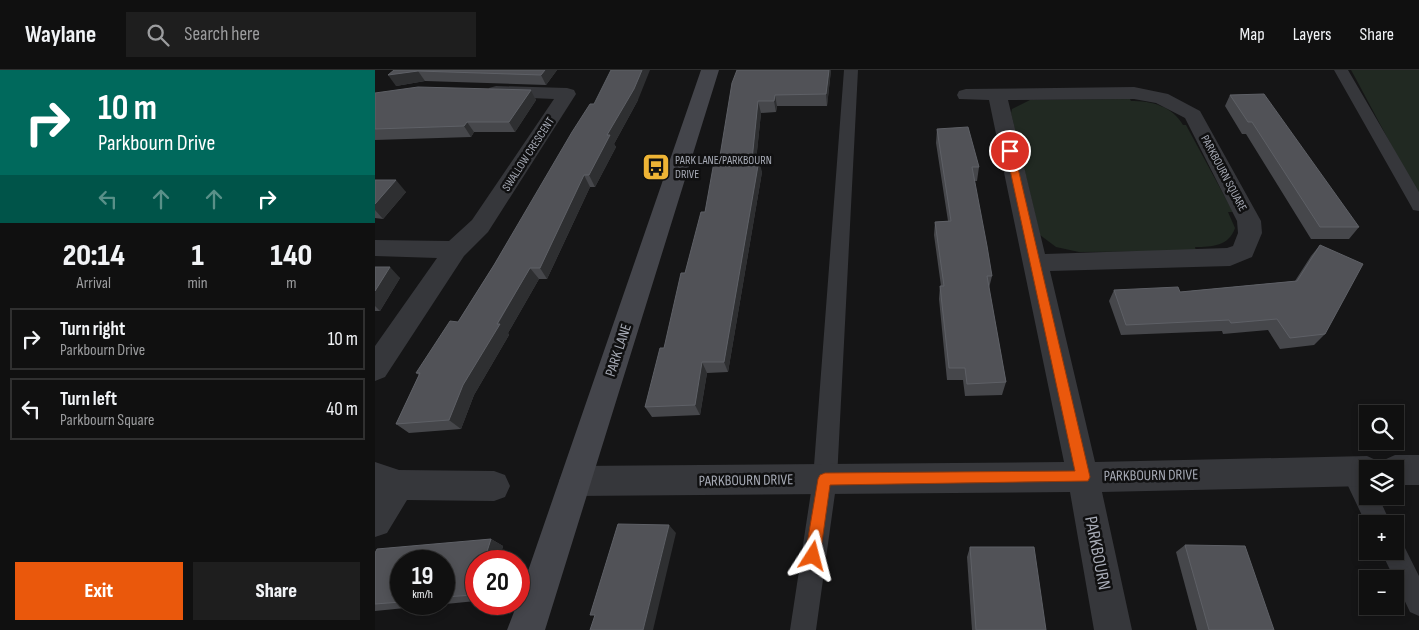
<!DOCTYPE html>
<html lang="en">
<head>
<meta charset="utf-8">
<style>
	body { margin:0; font-family:"Sofia Sans Condensed",sans-serif; background:#1e1e1e; color:#f1f3f6; height:100vh; display:flex; flex-direction:column; font-size:19px; white-space:nowrap }
	* { box-sizing:border-box; margin:0 }
	p { font-size:16px; color:#9c9d9f }
	.icon { flex:none; width:28px; height:28px; fill:none; stroke:currentColor; stroke-width:2; stroke-linecap:round; stroke-linejoin:round }
	.map { position:relative; flex:1; overflow:hidden }
	.drawer { display:flex; flex-direction:column; background:#101010; width:375px }
	.drawer>* { flex:none }
	.guide { background:#00695c; color:#fff; overflow:hidden }
	.controls { position:absolute; left:984px; top:335px; display:grid; gap:10px }
	.controls a { display:grid; place-items:center; width:45px; height:45px; border-radius:0px; background:#101010; box-shadow:0 2px 8px #0003,0 0 0 1px #303030; font-size:25px }
	.speed { position:absolute; left:15px; top:480px; display:flex; gap:10px; font-size:25px; font-weight:700; text-align:center }
	.speed>* { display:grid; place-content:center; width:65px; height:65px; border-radius:50%; background:#101010; box-shadow:0 2px 8px #0003,0 0 0 1px #303030; line-height:1 }
	.speed small { font-size:12px; font-weight:400 }
	.speed .limit { border:8px solid #d22; background:#fff; color:#111 }
	.pin { position:absolute; display:grid; place-items:center; width:42px; height:42px; color:#fff; margin:-21px; border:2px solid #fff; border-radius:50%; box-shadow:0 1px 5px #0007 }
	.me { position:absolute; width:55px; margin:-28px; rotate:9deg; stroke-linejoin:round; filter:drop-shadow(0 0 4px #0008) }
	.turn { display:flex; align-items:center; gap:18px; height:105px; padding:0 15px; font-size:22px }
	.turn .icon { width:65px; height:65px; stroke-width:2.5 }
	.turn b { display:block; font-size:35px; line-height:42px }
	.lanes { display:flex; align-items:center; height:48px; padding:0 15px; background:#0003; justify-content:center; gap:25px; direction:ltr }
	.lanes .off { opacity:.35 }
	.eta { display:flex; justify-content:space-evenly; align-items:center; height:85px; text-align:center }
	.eta b { font-size:30px; font-weight:800; line-height:35px }
	.button { display:flex; gap:10px; margin-top:auto; padding:10px 15px }
	.button a { flex:1; height:58px; border-radius:0px; background:#ea580c; color:#fff; font-size:20px; font-weight:800; line-height:58px; text-align:center }
	.button a+a { background:#1e1e1e; color:#f1f3f6 }
	ul { padding:0; list-style:none }
	li { display:flex; align-items:center; gap:15px; height:62px; margin:0 10px 8px; padding:0 5px; border:2px solid #303030; border-radius:0px }
	li div { flex:1 }
	li b { display:block; font-size:19px }
	li em { font-style:normal }
	header { display:flex; align-items:center; gap:30px; box-sizing:border-box; height:70px; padding:0 25px; background:#101010; border-bottom:1px solid #303030 }
	header strong { font-size:24px }
	nav { display:flex; gap:28px; margin-inline-start:auto; font-size:18px }
	.search { width:350px; height:45px; background:#1e1e1e; display:flex; align-items:center; gap:12px; box-sizing:border-box; padding:0 18px; border-radius:0px; color:#9c9d9f; font-size:19px }
	main { display:flex; flex:1; min-height:0 }
	.map>svg:first-child { display:block }
	.green { fill:#212922 }
	.lines { fill:none; stroke-linecap:round; stroke-linejoin:round }
	.lane { fill:#36373b; fill-rule:evenodd }
	.street { fill:#36373b; fill-rule:evenodd }
	.secondary { fill:#44454b; fill-rule:evenodd }
	.wall { fill:#46474b; fill-rule:evenodd }
	.shaded-wall { fill:#2e2f31 }
	.building { fill:#515257; stroke:#5e6066 }
	.route { fill:#ea580c; stroke:#983908 }
	.labels { text-anchor:middle; stroke-width:5; stroke-linejoin:round; paint-order:stroke }
	.far-street-label { font-size:12px; fill:#a7abb6; stroke:#101011 }
	.far-poi-label { font-size:12px; fill:#a7abb6; stroke:#101011; text-anchor:start }
	.street-label { font-size:15px; fill:#a7abb6; stroke:#101011 }
	.near-street-label { font-size:18px; fill:#a7abb6; stroke:#101011 }
</style>
</head>
<body>
<header>
<strong>Waylane</strong>
<div class="search"><svg class="icon" aria-label="search" viewBox="0 0 24 24"><circle cx="10" cy="10" r="6"/><path d="M15 15l6 6"/></svg>Search here</div>
<nav><a>Map</a><a>Layers</a><a>Share</a></nav>
</header>
<main>
<section class="drawer">
<div class="guide">
<div class="turn"><svg class="icon" aria-label="right" viewBox="0 0 24 24"><path d="M7 20v-9h11M14 6l5 5-5 5"/></svg><div><b>10 m</b>Parkbourn Drive</div></div>
<div class="lanes"><svg class="icon off" aria-label="left" viewBox="0 0 24 24"><path d="M17 20v-9H6M10 6l-5 5 5 5"/></svg><svg class="icon off" aria-label="ahead" viewBox="0 0 24 24"><path d="M12 20V5M6 11l6-6 6 6"/></svg><svg class="icon off" aria-label="ahead" viewBox="0 0 24 24"><path d="M12 20V5M6 11l6-6 6 6"/></svg><svg class="icon" aria-label="right" viewBox="0 0 24 24"><path d="M7 20v-9h11M14 6l5 5-5 5"/></svg></div>
</div>
<div class="eta">
<div><b>20:14</b><p>Arrival</p></div>
<div><b>1</b><p>min</p></div>
<div><b>140</b><p>m</p></div>
</div>
<ul>
<li><svg class="icon" aria-label="right" viewBox="0 0 24 24"><path d="M7 20v-9h11M14 6l5 5-5 5"/></svg><div><b>Turn right</b><p>Parkbourn Drive</p></div><em>10 m</em></li>
<li><svg class="icon" aria-label="left" viewBox="0 0 24 24"><path d="M17 20v-9H6M10 6l-5 5 5 5"/></svg><div><b>Turn left</b><p>Parkbourn Square</p></div><em>40 m</em></li>
</ul>
<div class="button"><a>Exit</a><a>Share</a></div>
</section>
<div class="map">
<svg width="1044" height="560" viewBox="0 0 1044 560">
	<rect width="100%" height="100%" fill="#151516"/>
	<g class="green">
		<path d="M 976,0 L 1044,0 L 1044,127 L 981,9 Z"/>
		<path d="M 755,29 L 756,31 C 777,31 797,36 808,55 L 811,55 L 858,142 L 853,142 L 860,158 C 854,176 837,177 820,177 L 821,181 L 704,182 L 681,177 L 665,165 L 636,43 L 637,39 L 655,30 Z"/>
	</g>
	<g class="lines">
		<g class="lane">
			<path d="M 469,0 L 483,0 L 462,409 L 441,560 L 415,560 L 438,409 Z"/>
			<path d="M 959,0 L 973,0 L 1044,122 L 1044,141 L 1038,140 L 1036,136 Z"/>
			<path d="M 978,390 L 986,393 L 992,406 L 992,426 L 1003,426 L 1016,454 L 992,454 L 992,456 L 966,401 L 970,393 Z"/>
			<path d="M 1020,469 L 1027,472 L 1044,506 L 1044,546 L 1035,542 L 1006,481 L 1020,481 Z"/>
		</g>
		<g class="street">
			<path d="M 121,16 L 192,18 L 199,20 L 201,24 L 113,162 L 89,186 L 10,307 L 0,311 L 0,276 L 62,188 L 0,186 L 0,170 L 74,171 L 97,150 L 179,29 L 114,26 L 112,22 L 114,18 Z"/>
			<path d="M 759,17 L 793,24 L 825,41 L 886,151 L 887,163 L 877,187 L 855,196 L 675,201 L 720,392 L 992,386 L 1003,391 L 1006,396 L 1009,390 L 1020,385 L 1044,385 L 1044,415 L 1020,415 L 1020,399 L 992,399 L 992,416 L 727,422 L 757,560 L 719,560 L 695,422 L 200,426 L 189,422 L 184,411 L 189,400 L 200,396 L 689,392 L 614,30 L 584,29 L 582,25 L 584,21 L 591,19 ZM 759,29 L 781,33 L 810,48 L 862,151 L 863,163 L 858,176 L 852,178 L 670,184 L 633,30 Z"/>
			<path d="M 0,392 L 24,400 L 119,401 L 130,405 L 135,416 L 130,427 L 119,431 L 32,430 L 12,463 L 0,467 Z"/>
		</g>
		<path class="secondary" d="M 326,0 L 344,0 L 170,560 L 132,560 L 142,534 L 144,534 L 144,527 Z"/>
	</g>
	<g class="wall">
		<path d="M 19,0 L 182,0 L 171,15 L 50,11 L 21,16 Z"/>
		<path d="M 362,0 L 456,0 L 452,36 L 402,36 L 401,42 L 386,43 L 381,90 L 387,102 L 353,302 L 332,303 L 325,345 L 277,347 L 270,337 L 289,278 L 310,203 L 330,142 L 344,92 Z"/>
		<path d="M 156,20 L 161,30 L 140,62 L 99,62 L 96,67 L 0,70 L 0,23 Z"/>
		<path d="M 855,25 L 984,157 L 974,169 L 936,169 L 871,64 L 867,64 L 850,36 Z"/>
		<path d="M 263,30 L 239,74 L 241,77 L 220,117 L 215,117 L 172,209 L 164,209 L 133,263 L 134,265 L 99,325 L 86,359 L 34,363 L 21,354 L 44,305 L 41,303 L 83,252 L 119,195 L 219,34 Z"/>
		<path d="M 562,59 L 604,97 L 602,111 L 599,111 L 617,206 L 614,218 L 631,312 L 627,325 L 590,326 L 588,310 L 572,310 L 564,229 L 565,216 L 566,216 L 559,165 L 560,152 L 573,151 L 561,73 Z"/>
		<path d="M 0,110 L 31,122 L 8,149 L 0,148 Z"/>
		<path d="M 945,175 L 950,264 L 939,275 L 905,279 L 893,260 L 848,264 L 847,261 L 746,265 L 734,231 L 739,220 L 805,222 L 920,211 L 936,186 Z"/>
		<path d="M 0,197 L 25,208 L 5,241 L 0,241 Z"/>
		<path d="M 116,469 L 128,476 L 124,491 L 101,491 L 101,531 L 0,541 L 0,483 ZM 26,491 L 69,491 L 69,534 L 26,534 Z"/>
		<path d="M 810,475 L 899,560 L 822,560 L 801,482 Z"/>
		<path d="M 595,477 L 671,560 L 597,560 L 592,487 Z"/>
	</g>
	<g class="shaded-wall">
		<path d="M 170,0 L 182,0 L 171,15 L 166,5 Z"/>
		<path d="M 267,0 L 275,0 L 263,30 L 239,74 L 241,77 L 220,117 L 214,105 L 232,65 Z"/>
		<path d="M 454,0 L 456,0 L 452,36 L 451,24 Z"/>
		<path d="M 43,1 L 50,11 L 21,16 L 13,5 Z"/>
		<path d="M 156,20 L 161,30 L 140,62 L 134,52 Z"/>
		<path d="M 400,25 L 402,36 L 401,42 L 399,31 Z"/>
		<path d="M 383,31 L 386,43 L 380,102 L 377,90 Z"/>
		<path d="M 92,52 L 99,62 L 96,67 L 89,56 Z"/>
		<path d="M 384,90 L 387,102 L 353,302 L 349,292 Z"/>
		<path d="M 209,105 L 215,117 L 172,209 L 165,198 Z"/>
		<path d="M 21,110 L 31,122 L 8,149 L 0,140 L 0,134 Z"/>
		<path d="M 15,197 L 25,208 L 5,241 L 0,236 L 0,221 Z"/>
		<path d="M 155,198 L 164,209 L 133,263 L 134,265 L 99,325 L 86,359 L 74,350 L 88,315 Z"/>
		<path d="M 327,292 L 332,303 L 325,345 L 320,335 Z"/>
		<path d="M 294,455 L 301,463 L 278,560 L 268,560 Z"/>
		<path d="M 116,469 L 128,476 L 124,491 L 109,491 Z"/>
	</g>
	<g class="building">
		<path d="M 19,0 L 170,0 L 166,5 L 43,1 L 13,5 Z"/>
		<path d="M 236,0 L 267,0 L 259,19 L 232,65 L 235,65 L 214,105 L 209,105 L 165,198 L 155,198 L 122,254 L 125,254 L 88,315 L 74,350 L 21,354 L 45,303 L 41,303 L 75,251 L 83,252 L 119,195 L 197,62 L 215,34 L 219,34 Z"/>
		<path d="M 362,0 L 454,0 L 451,24 L 400,25 L 399,31 L 383,31 L 377,90 L 384,90 L 349,292 L 327,292 L 320,335 L 270,337 L 285,278 L 289,278 L 306,203 L 310,203 L 326,142 L 330,142 L 339,92 L 344,92 L 357,13 Z"/>
		<path d="M 43,17 L 156,20 L 134,52 L 92,52 L 89,56 L 0,59 L 0,23 Z"/>
		<path d="M 889,24 L 984,157 L 945,157 L 877,52 L 873,52 L 855,25 Z"/>
		<path d="M 593,57 L 604,97 L 597,97 L 612,176 L 617,206 L 612,206 L 631,312 L 592,314 L 590,298 L 574,298 L 565,216 L 569,216 L 560,152 L 576,151 L 562,59 Z"/>
		<path d="M 0,110 L 21,110 L 0,134 Z"/>
		<path d="M 945,175 L 988,194 L 950,264 L 915,268 L 902,249 L 856,253 L 854,250 L 751,255 L 739,220 L 803,217 L 805,222 L 922,211 Z"/>
		<path d="M 0,197 L 15,197 L 0,221 Z"/>
		<path d="M 243,454 L 294,455 L 268,560 L 215,560 L 220,545 L 215,545 Z"/>
		<path d="M 116,469 L 109,491 L 101,491 L 101,517 L 99,525 L 69,527 L 69,491 L 26,491 L 26,532 L 0,534 L 0,483 L 2,479 Z"/>
		<path d="M 810,475 L 870,476 L 899,560 L 834,560 Z"/>
		<path d="M 595,477 L 659,477 L 671,560 L 601,560 Z"/>
	</g>
	<path class="route" d="M 635,79 L 639,81 L 715,407 L 713,411 L 455,415 L 445,486 L 443,491 L 438,493 L 433,491 L 430,486 L 443,409 L 445,405 L 450,403 L 700,401 L 631,81 Z"/>
	<defs>
		<g id="bus-square" transform="scale(1.4375)"><rect x="-9" y="-9" width="18" height="18" rx="4" fill="#eeb435" stroke="#101011"/><path d="M-5-6H5V4H4V6H2V4H-2V6H-4V4H-5ZM-3.5-4V0h7V-4ZM-3.5 1.2v1.5H-2V1.2ZM2 1.2v1.5H3.5V1.2Z" fill="#111"/></g>
	</defs>
	<g fill-rule="evenodd">
		<use href="#bus-square" x="281" y="97"/>
	</g>
	<g class="labels">
		<g class="far-street-label">
			<text transform="translate(153 84) rotate(-57)" y="4">SWALLOW CRESCENT</text>
			<text transform="translate(849 103) rotate(62)" y="4">PARKBOURN SQUARE</text>
		</g>
		<g class="far-poi-label">
			<text x="300" y="94">PARK LANE/PARKBOURN<tspan x="300" dy="14">DRIVE</tspan></text>
		</g>
		<g class="street-label">
			<text transform="translate(243 280) rotate(-72)" y="5">PARK LANE</text>
			<text transform="translate(776 405) rotate(-1)" y="5">PARKBOURN DRIVE</text>
			<text transform="translate(371 410) rotate(-1)" y="5">PARKBOURN DRIVE</text>
		</g>
		<g class="near-street-label">
			<text transform="translate(723 483) rotate(79)" y="6">PARKBOURN</text>
		</g>
	</g>
</svg>
<div class="controls">
<a><svg class="icon" aria-label="search" viewBox="0 0 24 24"><circle cx="10" cy="10" r="6"/><path d="M15 15l6 6"/></svg></a>
<a><svg class="icon" aria-label="layers" viewBox="0 0 24 24"><path d="M12 4l9 5-9 5-9-5zM3 14l9 5 9-5"/></svg></a>
<a>+</a>
<a>−</a>
</div>
<div class="speed"><div>19<small>km/h</small></div><div class="limit">20</div></div>
<div class="pin" style="left:635px;top:81px;background:#d93025"><svg class="icon" aria-label="arrive" viewBox="0 0 24 24"><path d="M6 21V4h12l-3 4 3 4H6"/></svg></div>
<svg class="me" style="left:438px;top:486px" viewBox="-20 -20 40 40"><path d="M0-17L14 15 0 8-14 15z" fill="#ea580c" stroke="#fff" stroke-width="4"/></svg>
</div>
</main>
</body>
</html>
